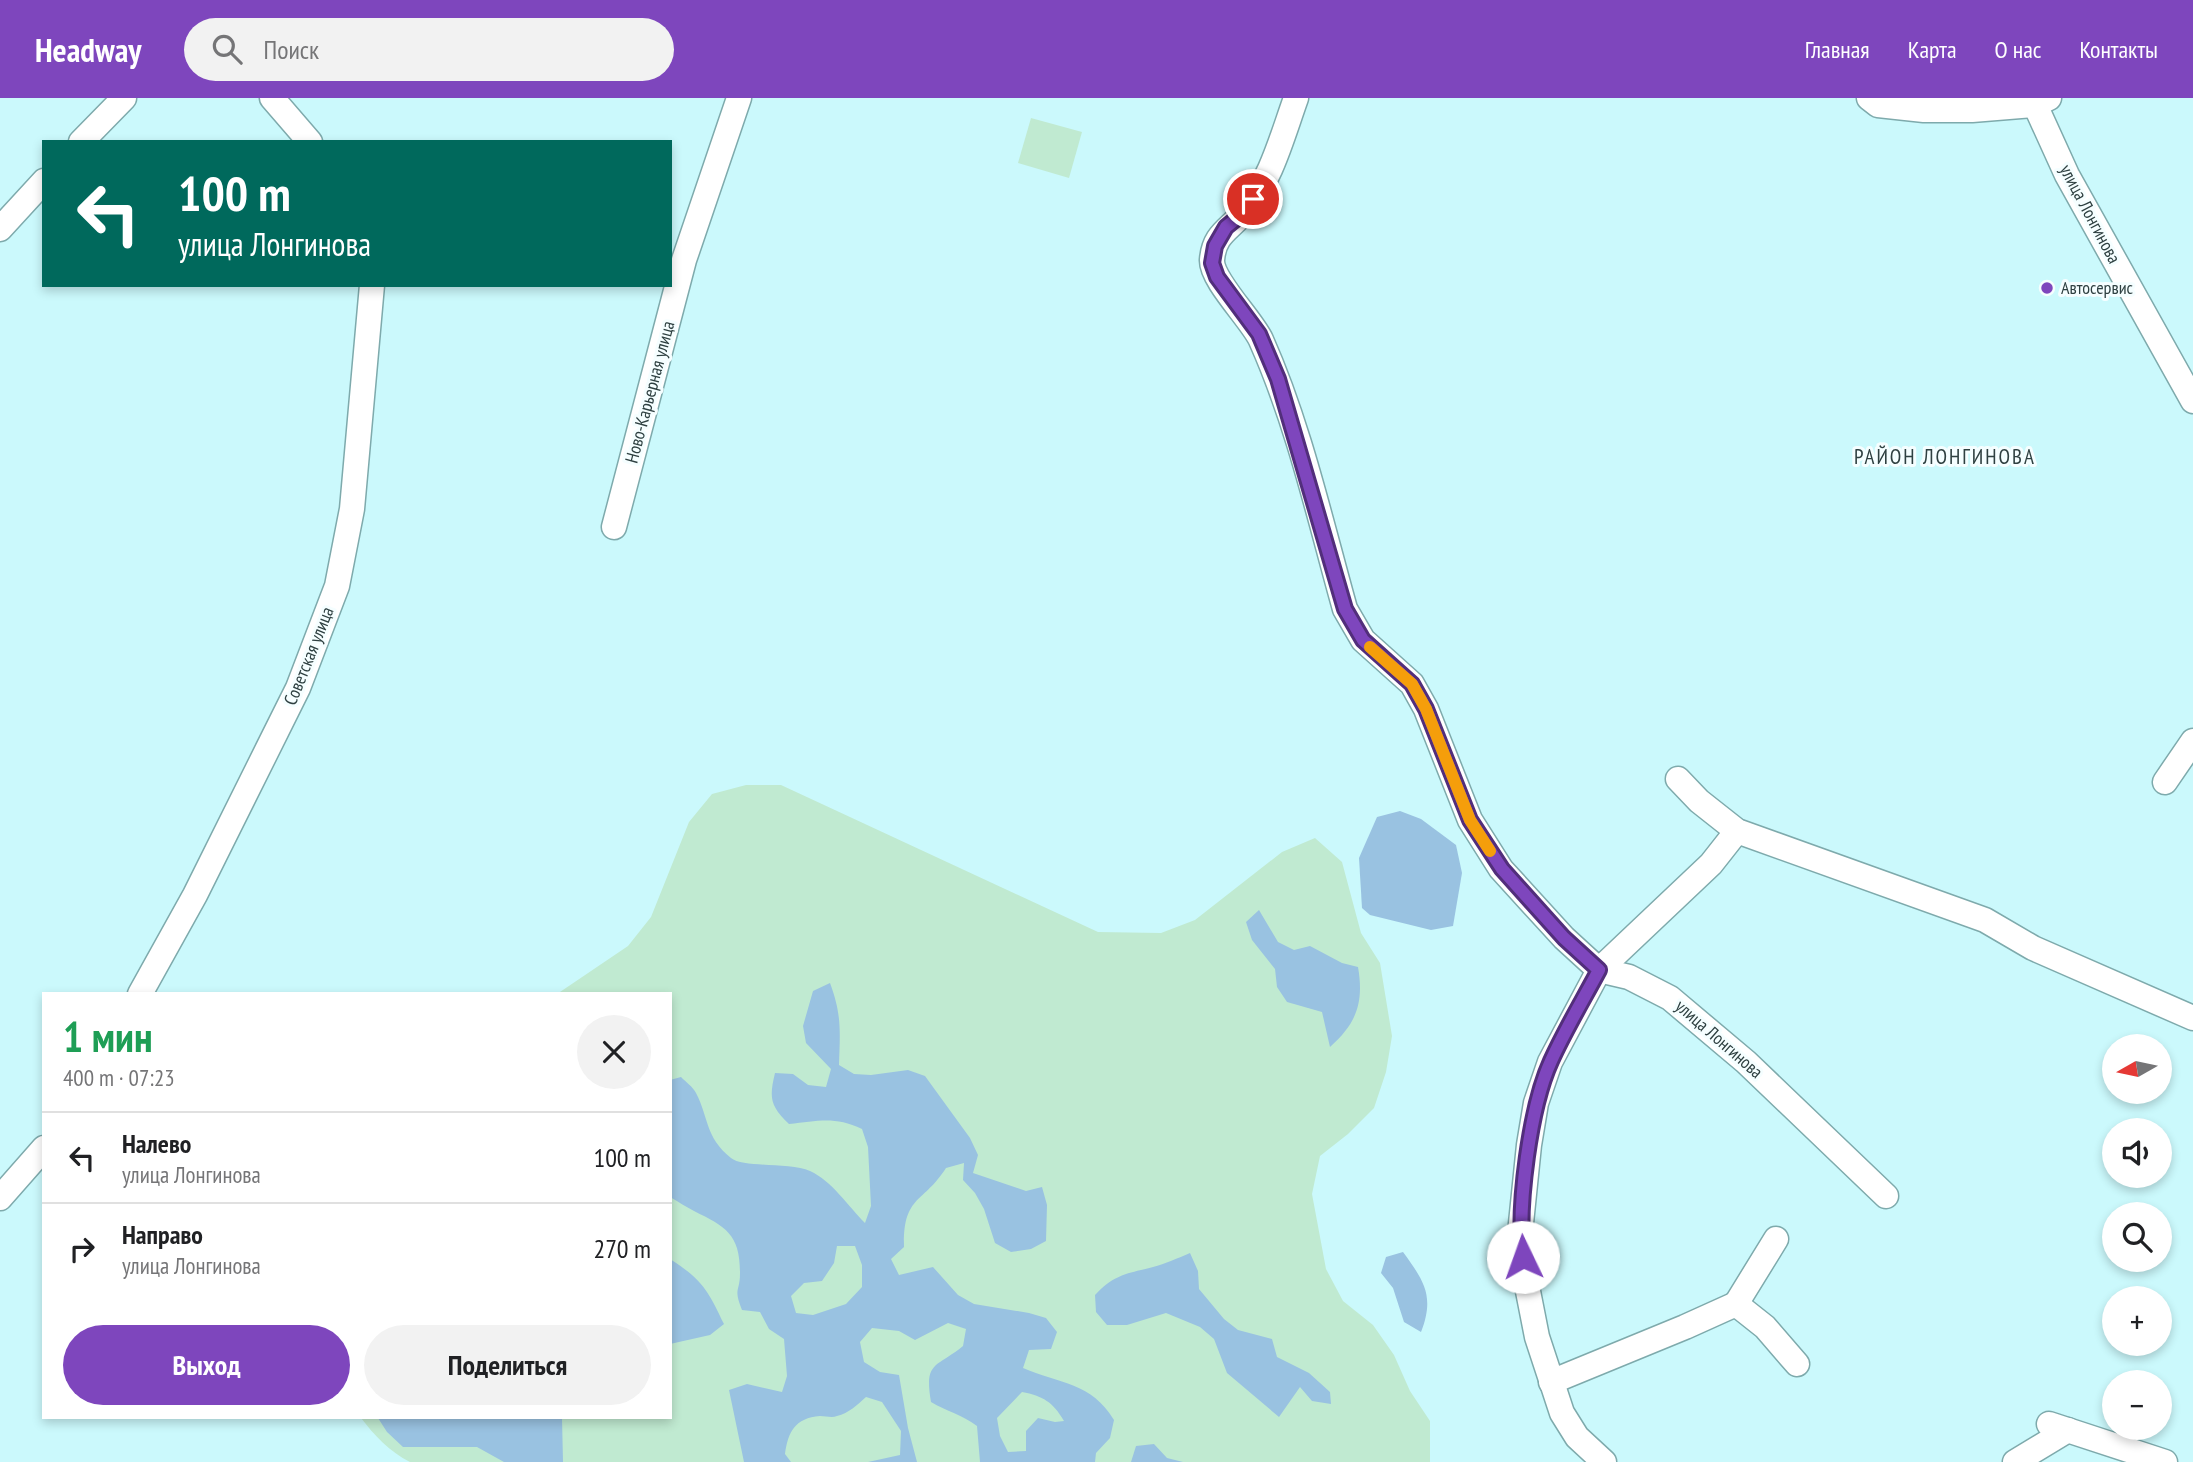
<!DOCTYPE html>
<html lang="ru">
<head>
<meta charset="utf-8">
<style>
	body { margin:0; font-family:"PT Sans Narrow",sans-serif; background:#f2f2f2; color:#202124; height:100vh; display:flex; flex-direction:column; font-size:26px; white-space:nowrap }
	* { box-sizing:border-box; margin:0 }
	p { font-size:23px; color:#757577 }
	.icon { flex:none; width:38px; height:38px; fill:none; stroke:currentColor; stroke-width:2; stroke-linecap:round; stroke-linejoin:round }
	.map { position:relative; flex:1; overflow:hidden }
	.drawer { position:absolute; left:42px; top:894px; width:630px; height:427px; display:flex; flex-direction:column; background:#fff; border-radius:0px; box-shadow:0 4px 10px #0003 }
	.drawer>* { flex:none }
	.top-card { position:absolute; left:42px; top:42px; width:630px; height:147px; border-radius:0px; box-shadow:0 4px 10px #0003; background:#00695c; color:#fff; overflow:hidden }
	.needle { width:46px; rotate:261deg }
	.controls { position:absolute; left:2102px; top:936px; display:grid; gap:14px }
	.controls a { display:grid; place-items:center; width:70px; height:70px; border-radius:50%; background:#fff; box-shadow:0 4px 10px #0003; font-size:35px }
	.pin { position:absolute; display:grid; place-items:center; width:60px; height:60px; color:#fff; margin:-30px; border:4px solid #fff; border-radius:50%; box-shadow:0 2px 7px #0007 }
	.me { position:absolute; width:77px; margin:-38px; rotate:357deg; stroke-linejoin:round; filter:drop-shadow(0 0 5px #0008) }
	.turn { display:flex; align-items:center; gap:24px; height:147px; padding:0 21px; font-size:32px }
	.turn .icon { width:91px; height:91px; stroke-width:2.5 }
	.turn b { display:block; font-size:49px; line-height:60px }
	.round { display:grid; place-items:center; flex:none; width:74px; height:74px; border-radius:37px; background:#f2f2f2 }
	.summary { display:flex; align-items:center; justify-content:space-between; height:119px; padding:0 21px }
	h1 { font-size:42px; font-weight:700; line-height:52px; color:#1e9e55 }
	.cta { display:flex; gap:14px; margin-top:auto; padding:14px 21px }
	.cta a { flex:1; height:80px; border-radius:42px; background:#7e46bd; color:#fff; font-size:28px; font-weight:700; line-height:80px; text-align:center }
	.cta a+a { background:#f2f2f2; color:#202124 }
	ul { padding:0; list-style:none }
	li { display:flex; align-items:center; gap:21px; height:91px; padding:0 21px; border-top:2px solid #e0e0e0 }
	li div { flex:1 }
	li b { display:block; font-size:26px }
	li em { font-style:normal }
	header { display:flex; align-items:center; gap:42px; box-sizing:border-box; height:98px; padding:0 35px; background:#7e46bd; color:#fff }
	header strong { font-size:33px }
	nav { display:flex; gap:38px; margin-inline-start:auto; font-size:24px }
	.search { width:490px; height:63px; background:#f2f2f2; display:flex; align-items:center; gap:18px; box-sizing:border-box; padding:0 24px; border-radius:38px; color:#757577; font-size:26px }
	.map>svg:first-child { display:block }
	.green { fill:#c0ead1 }
	.water { fill:#99c2e1; fill-rule:evenodd }
	.lines { fill:none; stroke-linecap:round; stroke-linejoin:round }
	.street-casing { stroke:#7eaaac; stroke-width:27 }
	.street { stroke:#fff; stroke-width:24 }
	.route-casing { stroke:#522e7b; stroke-width:18 }
	.route { stroke:#7e46bd; stroke-width:12 }
	.slow { stroke:#f59e0b; stroke-width:12 }
	.poi-dot { fill:#7e46bd; stroke:#f5feff; stroke-width:2.5 }
	.labels { text-anchor:middle; stroke-width:6; stroke-linejoin:round; paint-order:stroke }
	.street-label { font-size:18px; fill:#2e4041; stroke:#f5feff }
	.poi-label { font-size:18px; fill:#2e4041; stroke:#f5feff; text-anchor:start }
	.quarter-label { font-size:21px; letter-spacing:2px; fill:#2e4041; stroke:#f5feff }
</style>
</head>
<body>
<header>
<strong>Headway</strong>
<div class="search"><svg class="icon" aria-label="search" viewBox="0 0 24 24"><circle cx="10" cy="10" r="6"/><path d="M15 15l6 6"/></svg>Поиск</div>
<nav><a>Главная</a><a>Карта</a><a>О нас</a><a>Контакты</a></nav>
</header>
<div class="map">
<svg width="2193" height="1364" viewBox="0 0 2193 1364">
	<rect width="100%" height="100%" fill="#cbf9fc"/>
	<g class="green">
		<path d="M 1031,20 L 1082,34 L 1069,80 L 1018,65 Z"/>
		<path d="M 746,687 L 781,687 L 1098,834 L 1161,835 L 1195,822 L 1282,754 L 1315,740 L 1342,764 L 1361,835 L 1380,865 L 1392,938 L 1386,974 L 1374,1010 L 1348,1036 L 1320,1058 L 1312,1096 L 1326,1171 L 1343,1203 L 1373,1227 L 1394,1257 L 1410,1293 L 1430,1323 L 1430,1364 L 410,1364 C 390,1354 374,1337 361,1320 L 670,1320 L 670,896 L 557,896 L 628,848 L 651,819 L 689,724 L 712,696 Z"/>
	</g>
	<g class="water">
		<path d="M 1400,713 L 1421,721 L 1456,747 L 1462,775 L 1453,828 L 1431,832 L 1370,817 L 1362,810 L 1359,760 L 1377,719 Z"/>
		<path d="M 1259,812 L 1278,844 L 1294,852 L 1310,848 L 1342,865 L 1358,869 C 1364,904 1357,925 1330,949 L 1322,914 L 1287,904 L 1277,889 L 1275,871 L 1252,842 L 1246,824 Z"/>
		<path d="M 830,885 C 842,917 840,934 839,967 L 854,976 L 871,977 L 908,972 L 925,978 L 970,1040 L 978,1057 L 973,1075 L 1026,1093 L 1042,1089 L 1047,1107 L 1046,1143 L 1031,1151 L 1011,1154 L 995,1145 L 984,1111 L 975,1095 L 963,1082 L 964,1065 L 946,1070 C 923,1106 903,1097 904,1149 L 891,1161 L 899,1177 L 933,1169 L 958,1197 L 974,1206 L 1029,1215 L 1046,1220 L 1057,1234 L 1051,1251 L 1029,1252 L 1023,1270 C 1060,1286 1091,1284 1114,1322 L 1110,1340 L 1096,1355 L 1095,1364 L 980,1364 L 977,1328 C 963,1317 946,1313 931,1304 C 924,1263 936,1270 963,1248 L 966,1231 L 948,1225 L 915,1242 L 899,1233 L 872,1230 L 860,1244 L 864,1264 L 880,1274 L 899,1277 L 908,1330 L 917,1364 L 868,1364 L 900,1357 L 901,1333 L 882,1304 L 866,1299 C 857,1307 849,1315 837,1318 C 832,1320 826,1318 820,1318 C 795,1320 788,1334 785,1356 L 791,1364 L 744,1364 L 729,1292 L 747,1286 L 782,1294 L 787,1278 L 784,1241 L 769,1231 L 760,1214 L 742,1212 C 733,1189 740,1195 740,1175 C 740,1136 726,1129 694,1113 C 686,1109 679,1104 670,1099 L 670,982 L 681,979 C 686,984 693,989 696,995 C 709,1020 705,1039 731,1060 C 743,1070 790,1064 810,1073 C 832,1083 848,1108 865,1125 L 871,1108 L 868,1049 L 862,1031 C 835,1018 818,1023 789,1026 C 770,1008 769,1000 775,975 L 793,976 L 808,987 L 826,989 L 831,971 L 806,945 L 803,928 L 813,893 ZM 837,1148 L 855,1148 L 862,1167 L 862,1189 L 846,1206 L 813,1217 L 796,1215 L 791,1198 L 804,1185 L 822,1183 L 834,1165 ZM 1022,1294 C 1043,1298 1053,1304 1064,1323 L 1055,1324 L 1038,1320 L 1026,1333 L 1026,1353 L 1008,1354 L 1000,1338 L 997,1320 Z"/>
		<path d="M 1403,1154 C 1424,1183 1435,1198 1421,1234 L 1404,1224 L 1393,1190 L 1381,1175 L 1386,1159 Z"/>
		<path d="M 1190,1155 L 1198,1173 L 1199,1191 L 1224,1221 L 1238,1232 L 1272,1241 L 1277,1259 L 1309,1275 L 1330,1294 L 1331,1306 L 1312,1303 L 1300,1289 L 1279,1319 L 1227,1275 L 1214,1241 L 1200,1229 L 1166,1215 L 1127,1227 L 1107,1227 L 1096,1214 L 1095,1197 C 1115,1176 1126,1176 1153,1169 C 1165,1166 1178,1160 1190,1155 Z"/>
		<path d="M 670,1161 C 703,1182 708,1193 724,1226 L 710,1237 L 670,1246 Z"/>
		<path d="M 378,1320 L 562,1320 L 563,1364 L 504,1364 L 477,1349 L 403,1349 L 387,1334 Z"/>
		<path d="M 1154,1346 L 1167,1360 L 1183,1364 L 1131,1364 L 1136,1348 Z"/>
	</g>
	<g class="lines">
		<g class="street-casing">
			<g id="street">
				<path d="M 272,0 L 310,44"/>
				<path d="M 1296,0 C 1282,39 1271,83 1243,115 C 1229,132 1214,136 1212,162 C 1211,182 1252,222 1261,242 C 1299,327 1320,422 1345,511 L 1363,542 L 1412,586 L 1426,611 L 1470,722 L 1501,771 L 1564,840 L 1599,872 L 1629,879 L 1670,900 L 1746,964 L 1886,1098"/>
				<path d="M 1869,0 L 1878,7 L 1924,12 L 1972,12 L 2035,7 L 2049,0"/>
				<path d="M 2032,0 L 2067,77 L 2193,303"/>
				<path d="M 81,44 L 124,0"/>
				<path d="M 0,131 L 44,83"/>
				<path d="M 614,429 L 684,162 L 739,0"/>
				<path d="M 1678,681 L 1699,703 L 1737,733 L 1985,822 L 2033,850 L 2193,920"/>
				<path d="M 2165,684 L 2193,643"/>
				<path d="M 140,896 L 195,797 L 298,590 L 337,488 L 352,411 L 372,187"/>
				<path d="M 0,1100 L 44,1050"/>
				<path d="M 1736,1206 L 1776,1141"/>
				<path d="M 1551,1284 L 1685,1229 L 1736,1206 L 1765,1229 L 1797,1266"/>
				<path d="M 2049,1326 L 2165,1364"/>
				<path d="M 1604,1364 L 1577,1339 L 1562,1315 L 1537,1239 L 1526,1183 L 1520,1135 L 1529,1047 L 1536,1005 L 1550,964 L 1599,872 L 1711,766 L 1737,733"/>
				<path d="M 2015,1364 L 2068,1332"/>
			</g>
		</g>
		<use href="#street" class="street"/>
	</g>
	<g class="lines">
		<g class="route-casing">
			<path id="route" d="M 1253,101 L 1242,116 L 1226,129 L 1215,148 L 1212,165 L 1217,179 L 1259,236 L 1278,281 L 1345,511 L 1363,542 L 1412,586 L 1426,611 L 1470,722 L 1502,771 L 1564,840 L 1599,872 C 1583,902 1565,932 1551,963 C 1530,1009 1517,1108 1523,1159"/>
		</g>
		<use href="#route" class="route"/>
		<path class="slow" d="M 1370,549 L 1412,586 L 1426,611 L 1470,722 L 1490,753"/>
	</g>
	<circle class="poi-dot" cx="2047" cy="190" r="7"/>
	<g class="labels">
		<g class="street-label">
			<text transform="translate(2090 116) rotate(62)" y="6">улица Лонгинова</text>
			<text transform="translate(650 294) rotate(-75)" y="6">Ново-Карьерная улица</text>
			<text transform="translate(309 558) rotate(-68)" y="6">Советская улица</text>
			<text transform="translate(1719 941) rotate(41)" y="6">улица Лонгинова</text>
		</g>
		<g class="poi-label">
			<text x="2061" y="196">Автосервис</text>
		</g>
		<g class="quarter-label">
			<text x="1945" y="366">РАЙОН ЛОНГИНОВА</text>
		</g>
	</g>
</svg>
<div class="controls">
<a><svg class="needle" viewBox="-14 -14 28 28"><path d="M0-13l5 13h-10z" fill="#e53935"/><path d="M0 13l5-13h-10z" fill="#757577"/></svg></a>
<a><svg class="icon" aria-label="sound" viewBox="0 0 24 24"><path d="M4 9h4l5-4v14l-5-4H4zM17 9q2 3 0 6"/></svg></a>
<a><svg class="icon" aria-label="search" viewBox="0 0 24 24"><circle cx="10" cy="10" r="6"/><path d="M15 15l6 6"/></svg></a>
<a>+</a>
<a>−</a>
</div>
<div class="pin" style="left:1253px;top:101px;background:#d93025"><svg class="icon" aria-label="arrive" viewBox="0 0 24 24"><path d="M6 21V4h12l-3 4 3 4H6"/></svg></div>
<svg class="me" style="left:1523px;top:1159px" viewBox="-20 -20 40 40"><circle r="19" fill="#fff"/><path d="M0-13L10 11 0 6-10 11z" fill="#7e46bd"/></svg>
<div class="top-card">
<div class="turn"><svg class="icon" aria-label="left" viewBox="0 0 24 24"><path d="M17 20v-9H6M10 6l-5 5 5 5"/></svg><div><b>100 m</b>улица Лонгинова</div></div>
</div>
<section class="drawer">
<div class="summary"><div><h1>1 мин</h1><p>400 m · 07:23</p></div><a class="round"><svg class="icon" aria-label="close" viewBox="0 0 24 24"><path d="M6 6l12 12M18 6L6 18"/></svg></a></div>
<ul>
<li><svg class="icon" aria-label="left" viewBox="0 0 24 24"><path d="M17 20v-9H6M10 6l-5 5 5 5"/></svg><div><b>Налево</b><p>улица Лонгинова</p></div><em>100 m</em></li>
<li><svg class="icon" aria-label="right" viewBox="0 0 24 24"><path d="M7 20v-9h11M14 6l5 5-5 5"/></svg><div><b>Направо</b><p>улица Лонгинова</p></div><em>270 m</em></li>
</ul>
<div class="cta"><a>Выход</a><a>Поделиться</a></div>
</section>
</div>
</body>
</html>
